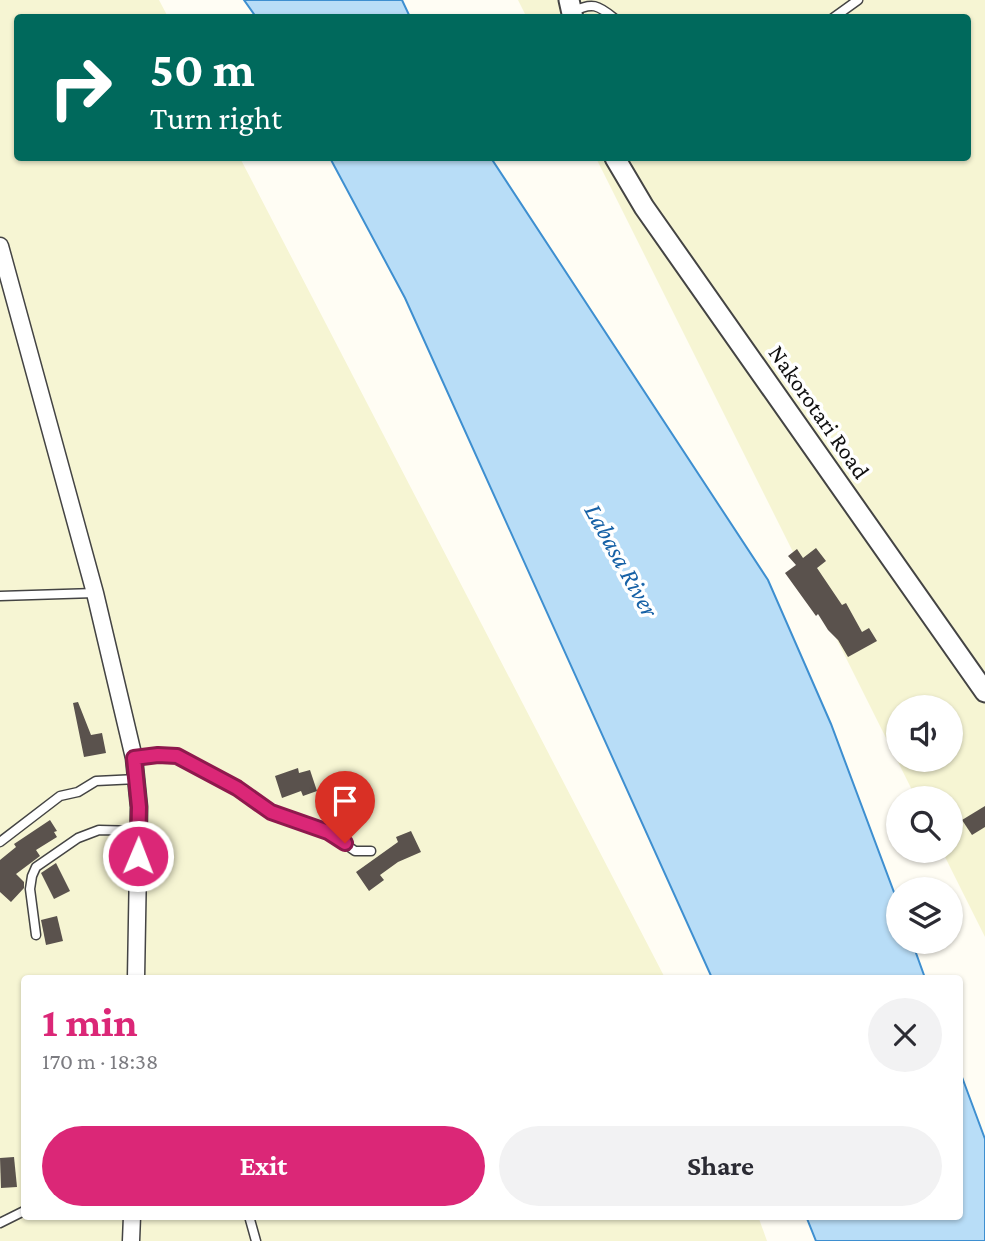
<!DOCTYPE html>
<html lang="en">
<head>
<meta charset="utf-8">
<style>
	body { margin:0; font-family:"Crimson Pro",serif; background:#f2f2f3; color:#2b2b33; height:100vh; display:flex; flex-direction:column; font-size:26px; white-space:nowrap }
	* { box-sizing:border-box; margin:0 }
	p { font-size:23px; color:#7c7c81 }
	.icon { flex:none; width:38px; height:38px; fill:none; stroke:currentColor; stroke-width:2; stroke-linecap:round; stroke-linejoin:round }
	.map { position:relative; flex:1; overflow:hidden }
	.sheet { position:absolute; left:21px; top:975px; width:942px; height:245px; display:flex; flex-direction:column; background:#fff; border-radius:7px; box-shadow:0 2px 5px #0004 }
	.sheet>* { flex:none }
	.guide { position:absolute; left:14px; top:14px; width:957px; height:147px; border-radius:7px; box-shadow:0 2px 5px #0004; background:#00695c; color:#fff; overflow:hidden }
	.tools { position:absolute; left:886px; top:695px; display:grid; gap:14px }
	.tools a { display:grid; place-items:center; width:77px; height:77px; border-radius:50%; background:#fff; box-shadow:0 2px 5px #0004; font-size:35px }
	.pin { position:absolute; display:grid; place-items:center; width:60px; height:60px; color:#fff; margin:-72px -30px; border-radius:50% 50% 50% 0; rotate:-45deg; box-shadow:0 0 7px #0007 }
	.pin .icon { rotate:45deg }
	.me { position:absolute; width:77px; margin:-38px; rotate:1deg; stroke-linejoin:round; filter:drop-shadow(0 0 5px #0008) }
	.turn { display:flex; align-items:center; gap:24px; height:147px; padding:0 21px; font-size:32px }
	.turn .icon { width:91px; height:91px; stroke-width:2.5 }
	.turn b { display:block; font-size:49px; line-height:60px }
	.round { display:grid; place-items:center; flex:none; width:74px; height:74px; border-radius:37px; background:#f2f2f3 }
	.summary { display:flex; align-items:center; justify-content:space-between; height:119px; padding:0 21px }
	h1 { font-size:42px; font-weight:700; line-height:52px; color:#db2777 }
	.cta { display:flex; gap:14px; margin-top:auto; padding:14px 21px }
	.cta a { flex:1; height:80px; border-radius:42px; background:#db2777; color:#fff; font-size:28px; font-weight:700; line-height:80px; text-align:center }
	.cta a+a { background:#f2f2f3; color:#2b2b33 }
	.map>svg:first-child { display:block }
	.farmland { fill:#f6f5d3; fill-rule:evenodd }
	.water { fill:#b8ddf7; stroke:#3e8fd0; stroke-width:2 }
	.building { fill:#5a524d }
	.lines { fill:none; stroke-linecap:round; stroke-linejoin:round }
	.service-casing { stroke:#444; stroke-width:11 }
	.minor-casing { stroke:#444; stroke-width:19 }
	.tertiary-casing { stroke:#444; stroke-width:23 }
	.service { stroke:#fff; stroke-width:8 }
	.minor { stroke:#fff; stroke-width:16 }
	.tertiary { stroke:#fff; stroke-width:19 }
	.route-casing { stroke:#8e194d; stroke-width:18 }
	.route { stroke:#db2777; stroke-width:12 }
	.labels { text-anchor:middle; stroke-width:7; stroke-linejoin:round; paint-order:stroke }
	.street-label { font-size:24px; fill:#111; stroke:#fff }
	.water-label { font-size:26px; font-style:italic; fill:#1661a6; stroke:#fff }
</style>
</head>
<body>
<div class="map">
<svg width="985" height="1241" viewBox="0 0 985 1241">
	<rect width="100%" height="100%" fill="#fffdf4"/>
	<g class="farmland">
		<path d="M 0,0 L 159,0 L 168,17 L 18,18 L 18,158 L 240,158 L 665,978 L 24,978 L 24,1216 L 758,1216 L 767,1241 L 0,1241 Z"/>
		<path d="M 518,0 L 985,0 L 985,937 L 942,851 L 950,850 L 950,798 L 916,798 L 596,158 L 968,158 L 968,18 L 527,18 ZM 898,707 L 950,707 L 950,760 L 898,760 Z"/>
	</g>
	<g class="water">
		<path d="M 244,0 L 402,0 L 410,17 L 256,17 Z"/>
		<path d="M 330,158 L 491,158 L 768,580 L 831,724 L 898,903 L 898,942 L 912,942 L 925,978 L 712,978 L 405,298 Z"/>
		<path d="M 959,1069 L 985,1139 L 985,1241 L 816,1241 L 806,1216 L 959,1216 Z"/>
	</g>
	<g class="building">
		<path d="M 816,548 L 826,561 L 817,568 L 842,605 L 846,603 L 862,632 L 869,628 L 877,641 L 848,657 L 838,640 L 828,630 L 818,614 L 816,616 L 785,573 L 796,565 L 788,556 L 797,549 L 803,558 Z"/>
		<path d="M 78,702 L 91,735 L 102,733 L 106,753 L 84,757 L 73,703 Z"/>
		<path d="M 298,768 L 299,773 L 310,770 L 317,791 L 303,796 L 301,791 L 282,798 L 275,776 Z"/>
		<path d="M 985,806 L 985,827 L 972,835 L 962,820 Z"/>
		<path d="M 50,820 L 57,831 L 54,832 L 57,837 L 36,850 L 40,856 L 16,874 L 24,882 L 24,888 L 11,902 L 0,892 L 0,860 L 16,847 L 14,844 Z"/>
		<path d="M 411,831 L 421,852 L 398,862 L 380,875 L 384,880 L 369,891 L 356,872 L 398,842 L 396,837 Z"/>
		<path d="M 56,863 L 70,891 L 54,899 L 41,873 Z"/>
		<path d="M 57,916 L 63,941 L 46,945 L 41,920 Z"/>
		<path d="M 14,1157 L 17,1187 L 1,1188 L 0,1158 Z"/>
	</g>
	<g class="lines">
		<g class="service-casing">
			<g id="service">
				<path d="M 574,11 C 592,2 598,5 614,18"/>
				<path d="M 833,18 L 858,0"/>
				<path d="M 0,596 L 95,593"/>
				<path d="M 134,758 L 158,755 L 177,756 L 237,788 L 271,812 L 328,832 L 355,851 L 371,851"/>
				<path d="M 0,842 L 60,796 L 78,792 L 96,781 L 137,779"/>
				<path d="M 36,935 L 30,889 L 32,876 L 36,867 L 78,838 L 99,830 L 139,831"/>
				<path d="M 249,1216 L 256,1241"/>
				<path d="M 0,1223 L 24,1211"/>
			</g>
		</g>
		<g class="minor-casing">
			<g id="minor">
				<path d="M 0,246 L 95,593 L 134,758 L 139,807 L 136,978"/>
				<path d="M 131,1241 L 132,1216"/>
			</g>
		</g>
		<g class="tertiary-casing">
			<g id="tertiary">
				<path d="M 569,0 L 573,18"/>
				<path d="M 615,158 L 644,207 L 985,692"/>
			</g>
		</g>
		<use href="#service" class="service"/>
		<use href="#minor" class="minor"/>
		<use href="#tertiary" class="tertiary"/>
	</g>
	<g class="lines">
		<g class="route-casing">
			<path id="route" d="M 138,856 L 139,807 L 134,758 L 158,755 L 177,756 L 237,788 L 271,812 L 328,832 L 345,843"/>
		</g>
		<use href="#route" class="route"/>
	</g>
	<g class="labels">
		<g class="street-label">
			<text transform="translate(819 412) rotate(55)" y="8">Nakorotari Road</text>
		</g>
		<g class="water-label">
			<text transform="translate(622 560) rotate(61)" y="9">Labasa River</text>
		</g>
	</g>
</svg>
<div class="tools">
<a><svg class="icon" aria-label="sound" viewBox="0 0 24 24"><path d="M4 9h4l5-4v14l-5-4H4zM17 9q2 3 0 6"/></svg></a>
<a><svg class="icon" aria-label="search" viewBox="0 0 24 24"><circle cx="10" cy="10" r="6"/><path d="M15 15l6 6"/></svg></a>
<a><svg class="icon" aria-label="layers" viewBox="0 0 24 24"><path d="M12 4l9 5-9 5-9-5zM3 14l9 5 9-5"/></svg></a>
</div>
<div class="pin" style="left:345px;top:843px;background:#d93025"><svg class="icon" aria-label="arrive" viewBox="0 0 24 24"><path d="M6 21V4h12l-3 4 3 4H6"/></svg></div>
<svg class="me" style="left:138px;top:856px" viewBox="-20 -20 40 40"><circle r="17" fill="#db2777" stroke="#fff" stroke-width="3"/><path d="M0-11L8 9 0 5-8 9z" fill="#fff"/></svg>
<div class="guide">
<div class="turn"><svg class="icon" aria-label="right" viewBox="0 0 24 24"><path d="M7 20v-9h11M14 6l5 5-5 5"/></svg><div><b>50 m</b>Turn right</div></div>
</div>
<section class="sheet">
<div class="summary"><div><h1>1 min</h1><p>170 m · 18:38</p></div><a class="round"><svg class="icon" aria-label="close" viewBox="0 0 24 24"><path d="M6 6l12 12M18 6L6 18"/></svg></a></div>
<div class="cta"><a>Exit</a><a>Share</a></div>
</section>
</div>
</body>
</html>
